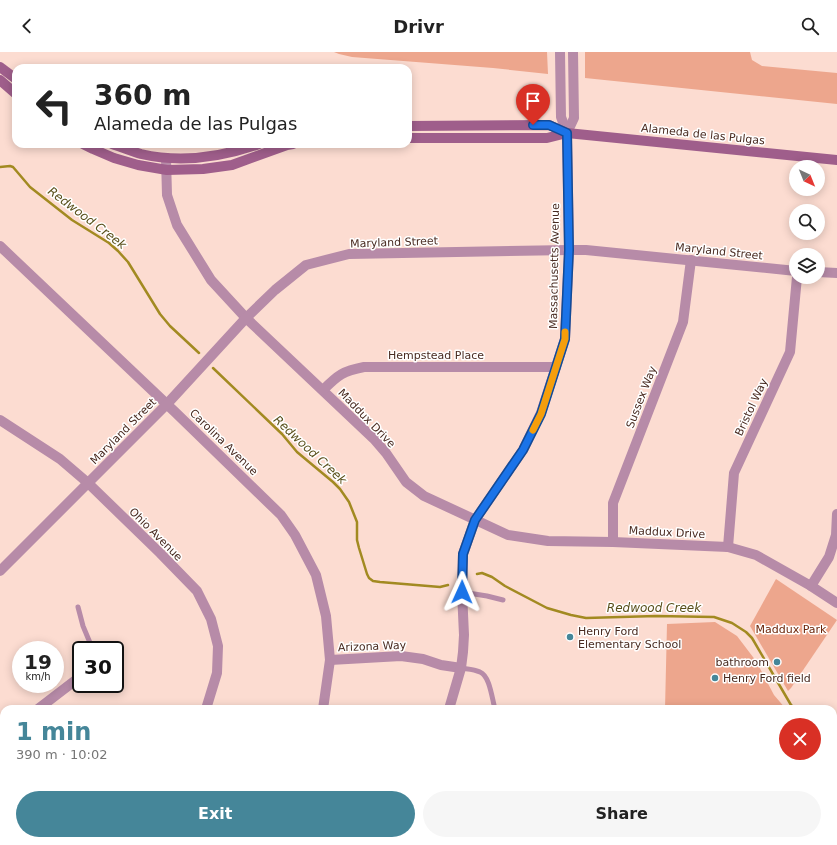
<!DOCTYPE html>
<html lang="en">
<head>
<meta charset="utf-8">
<style>
	body { margin:0; font-family:"DejaVu Sans",sans-serif; background:#f6f6f6; color:#222; height:100vh; display:flex; flex-direction:column; font-size:15px; white-space:nowrap }
	* { box-sizing:border-box; margin:0 }
	p { font-size:13px; color:#767676 }
	.icon { flex:none; width:22px; height:22px; fill:none; stroke:currentColor; stroke-width:2; stroke-linecap:round; stroke-linejoin:round }
	.map { position:relative; flex:1; overflow:hidden }
	.side { position:absolute; left:0px; top:653px; width:837px; height:140px; display:flex; flex-direction:column; background:#fff; border-radius:12px 12px 0 0; box-shadow:0 2px 10px #0003 }
	.side>* { flex:none }
	.guide { position:absolute; left:12px; top:12px; width:400px; height:84px; border-radius:12px; box-shadow:0 2px 10px #0003; background:#fff; color:#222; overflow:hidden }
	.needle { width:26px; rotate:137deg }
	.buttons { position:absolute; left:789px; top:108px; display:grid; gap:8px }
	.buttons a { display:grid; place-items:center; width:36px; height:36px; border-radius:50%; background:#fff; box-shadow:0 2px 10px #0003; font-size:20px }
	.speed { position:absolute; left:12px; top:589px; display:flex; gap:8px; font-size:20px; font-weight:700; text-align:center }
	.speed>* { display:grid; place-content:center; width:52px; height:52px; border-radius:50%; background:#fff; box-shadow:0 2px 10px #0003; line-height:1 }
	.speed small { font-size:10px; font-weight:400 }
	.speed .limit { border:2px solid #111; border-radius:6px; background:#fff; color:#111 }
	.pin { position:absolute; display:grid; place-items:center; width:34px; height:34px; color:#fff; margin:-41px -17px; border-radius:50% 50% 50% 0; rotate:-45deg; box-shadow:0 0 4px #0007 }
	.pin .icon { rotate:45deg }
	.me { position:absolute; width:44px; margin:-22px; rotate:1deg; stroke-linejoin:round; filter:drop-shadow(0 0 3px #0008) }
	.turn { display:flex; align-items:center; gap:14px; height:84px; padding:0 16px; font-size:18px }
	.turn .icon { width:52px; height:52px; stroke-width:2.5 }
	.turn b { display:block; font-size:28px; line-height:34px }
	.round { display:grid; place-items:center; flex:none; width:42px; height:42px; border-radius:21px; background:#f6f6f6 }
	.head { display:flex; align-items:center; justify-content:space-between; height:68px; padding:0 16px }
	h1 { font-size:24px; font-weight:800; line-height:30px; color:#458699 }
	.button { display:flex; gap:8px; margin-top:auto; padding:8px 16px }
	.button a { flex:1; height:46px; border-radius:24px; background:#458699; color:#fff; font-size:16px; font-weight:800; line-height:46px; text-align:center }
	.button a+a { background:#f6f6f6; color:#222 }
	header { display:flex; justify-content:space-between; align-items:center; height:52px; padding:0 16px; background:#fff; font-size:18px; font-weight:800 }
	.map>svg:first-child { display:block }
	.green { fill:#eda68d }
	.lines { fill:none; stroke-linecap:round; stroke-linejoin:round }
	.stream { stroke:#a28a21; stroke-width:2.5 }
	.service { stroke:#b78ba8; stroke-width:5 }
	.minor { stroke:#b78ba8; stroke-width:10 }
	.secondary { stroke:#9f5e8b; stroke-width:10 }
	.route-casing { stroke:#114b97; stroke-width:10 }
	.route { stroke:#1a73e8; stroke-width:7 }
	.slow { stroke:#f59e0b; stroke-width:7 }
	.poi-dot { fill:#458699; stroke:#fff; stroke-width:1.5 }
	.labels { text-anchor:middle; stroke-width:3; stroke-linejoin:round; paint-order:stroke }
	.street-label { font-size:11px; fill:#492b21; stroke:#fff }
	.park-label { font-size:11px; fill:#6c2509; stroke:#fff }
	.poi-label { font-size:11px; fill:#492b21; stroke:#fff; text-anchor:start }
	.water-label { font-size:12px; font-style:italic; fill:#584f1a; stroke:#fff }
</style>
</head>
<body>
<header><svg class="icon" aria-label="back" viewBox="0 0 24 24"><path d="M15 5l-7 7 7 7"/></svg>Drivr<svg class="icon" aria-label="search" viewBox="0 0 24 24"><circle cx="10" cy="10" r="6"/><path d="M15 15l6 6"/></svg></header>
<div class="map">
<svg width="837" height="793" viewBox="0 0 837 793">
	<rect width="100%" height="100%" fill="#fcdcd1"/>
	<g class="green">
		<path d="M 334,0 L 547,0 L 548,22 L 493,16 L 352,5 L 339,2 Z"/>
		<path d="M 585,0 L 750,0 L 752,8 L 762,14 L 837,21 L 837,52 L 585,26 Z"/>
		<path d="M 776,527 L 837,568 L 791,636 L 788,639 L 750,574 Z"/>
		<path d="M 715,570 L 737,584 L 756,609 L 774,643 L 786,657 L 665,657 L 667,572 Z"/>
	</g>
	<g class="lines">
		<g class="stream">
			<path d="M 0,115 L 10,114 L 13,115 L 30,135 L 72,168 L 109,191 L 118,199 L 128,210 L 160,262 L 170,274 L 199,301"/>
			<path d="M 213,316 L 282,382 L 297,400 L 333,430 L 340,437 L 349,450 L 357,470 L 357,488 L 359,496 L 367,522 L 369,526 L 373,529 L 380,530 L 440,535 L 448,533"/>
			<path d="M 477,522 L 482,521 L 492,525 L 505,534 L 547,556 L 571,563 L 586,566 L 656,564 L 714,565 L 732,571 L 746,580 L 752,586 L 791,653 L 796,657"/>
			<path d="M 833,692 L 837,696"/>
		</g>
		<g class="service">
			<path d="M 462,540 L 487,544 L 503,548"/>
			<path d="M 78,555 L 83,574 L 93,598"/>
			<path d="M 461,616 C 467,617 474,617 480,620 C 490,624 492,647 495,657"/>
		</g>
		<g class="minor">
			<path d="M 567,81 L 574,66 L 573,0"/>
			<path d="M 166,106 L 167,143 L 177,173 L 211,228 L 246,266 L 374,387 L 386,401 L 406,430 L 424,444 L 508,483 L 548,489 L 613,490 L 728,495 L 756,503 L 811,534 L 837,551"/>
			<path d="M 0,194 L 175,360 L 281,463 L 295,483 L 316,523 L 326,564 L 330,608 L 323,657"/>
			<path d="M 818,220 L 837,221"/>
			<path d="M 323,338 C 338,323 343,319 364,315 L 556,315"/>
			<path d="M 0,368 L 60,407 L 88,431 L 160,501 L 197,539 L 211,567 L 218,594 L 217,621 L 206,657"/>
			<path d="M 613,490 L 613,451 L 683,270 L 691,208"/>
			<path d="M 728,495 L 734,421 L 790,300 L 797,225"/>
			<path d="M 0,519 L 167,352 L 246,266 L 275,238 L 306,213 L 349,202 L 569,198 L 586,198 L 796,219"/>
			<path d="M 811,534 L 829,505 L 836,483 L 837,462"/>
			<path d="M 330,608 L 401,604 L 423,607 L 441,613 L 461,616"/>
			<path d="M 38,657 L 81,624"/>
			<path d="M 449,657 L 461,616 L 463,600 L 464,583 L 462,540 L 463,502 L 475,468 L 523,398 L 541,361 L 565,287 L 569,198 L 567,81 L 561,65 L 560,0"/>
			<path d="M 0,673 L 4,672"/>
			<path d="M 0,763 L 4,774"/>
			<path d="M 833,786 L 837,788"/>
			<path d="M 10,789 L 11,793"/>
			<path d="M 144,793 L 146,789"/>
			<path d="M 265,793 L 267,789"/>
			<path d="M 407,793 L 408,789"/>
		</g>
		<g class="secondary">
			<path d="M 0,15 L 16,27"/>
			<path d="M 0,28 L 16,42"/>
			<path d="M 408,74 L 549,73 L 567,81 L 837,108"/>
			<path d="M 408,86 L 547,86 L 567,81"/>
			<path d="M 83,92 L 93,97 L 114,106 L 138,113 L 167,118 L 203,117 L 232,113 L 287,93 L 293,92"/>
			<path d="M 112,92 C 121,95 131,99 141,102 C 180,111 222,105 259,92"/>
		</g>
	</g>
	<g class="lines">
		<g class="route-casing">
			<path id="route" d="M 462,540 L 463,502 L 475,468 L 523,398 L 541,362 L 565,287 L 569,198 L 567,81 L 549,73 L 533,73"/>
		</g>
		<use href="#route" class="route"/>
		<path class="slow" d="M 533,378 L 541,362 L 565,287 L 565,280"/>
	</g>
	<g class="poi-dot">
		<circle cx="570" cy="585" r="4"/>
		<circle cx="777" cy="610" r="4"/>
		<circle cx="715" cy="626" r="4"/>
	</g>
	<g class="labels">
		<g class="street-label">
			<text transform="translate(703 82) rotate(6)" y="4">Alameda de las Pulgas</text>
			<text transform="translate(394 190) rotate(-2)" y="4">Maryland Street</text>
			<text transform="translate(719 199) rotate(6)" y="4">Maryland Street</text>
			<text transform="translate(554 214) rotate(-89)" y="4">Massachusetts Avenue</text>
			<text x="436" y="307">Hempstead Place</text>
			<text transform="translate(641 345) rotate(-69)" y="4">Sussex Way</text>
			<text transform="translate(751 355) rotate(-65)" y="4">Bristol Way</text>
			<text transform="translate(367 366) rotate(46)" y="4">Maddux Drive</text>
			<text transform="translate(123 379) rotate(-45)" y="4">Maryland Street</text>
			<text transform="translate(224 390) rotate(44)" y="4">Carolina Avenue</text>
			<text transform="translate(667 480) rotate(3)" y="4">Maddux Drive</text>
			<text transform="translate(156 482) rotate(45)" y="4">Ohio Avenue</text>
			<text transform="translate(372 594) rotate(-2)" y="4">Arizona Way</text>
		</g>
		<g class="park-label">
			<text x="791" y="581">Maddux Park</text>
		</g>
		<g class="poi-label">
			<text x="578" y="583">Henry Ford<tspan x="578" dy="13">Elementary School</tspan></text>
			<text x="769" y="614" text-anchor="end">bathroom</text>
			<text x="723" y="630">Henry Ford field</text>
		</g>
		<g class="water-label">
			<text transform="translate(87 166) rotate(37)" y="4">Redwood Creek</text>
			<text transform="translate(310 398) rotate(43)" y="4">Redwood Creek</text>
			<text x="654" y="560">Redwood Creek</text>
		</g>
	</g>
</svg>
<div class="buttons">
<a><svg class="needle" viewBox="-14 -14 28 28"><path d="M0-13l5 13h-10z" fill="#e53935"/><path d="M0 13l5-13h-10z" fill="#767676"/></svg></a>
<a><svg class="icon" aria-label="search" viewBox="0 0 24 24"><circle cx="10" cy="10" r="6"/><path d="M15 15l6 6"/></svg></a>
<a><svg class="icon" aria-label="layers" viewBox="0 0 24 24"><path d="M12 4l9 5-9 5-9-5zM3 14l9 5 9-5"/></svg></a>
</div>
<div class="speed"><div>19<small>km/h</small></div><div class="limit">30</div></div>
<div class="pin" style="left:533px;top:73px;background:#d93025"><svg class="icon" aria-label="arrive" viewBox="0 0 24 24"><path d="M6 21V4h12l-3 4 3 4H6"/></svg></div>
<svg class="me" style="left:462px;top:540px" viewBox="-20 -20 40 40"><path d="M0-17L14 15 0 8-14 15z" fill="#1a73e8" stroke="#fff" stroke-width="4"/></svg>
<div class="guide">
<div class="turn"><svg class="icon" aria-label="left" viewBox="0 0 24 24"><path d="M17 20v-9H6M10 6l-5 5 5 5"/></svg><div><b>360 m</b>Alameda de las Pulgas</div></div>
</div>
<section class="side">
<div class="head"><div><h1>1 min</h1><p>390 m · 10:02</p></div><a class="round" style="background:#d93025;color:#fff"><svg class="icon" aria-label="close" viewBox="0 0 24 24"><path d="M6 6l12 12M18 6L6 18"/></svg></a></div>
<div class="button"><a>Exit</a><a>Share</a></div>
</section>
</div>
</body>
</html>
